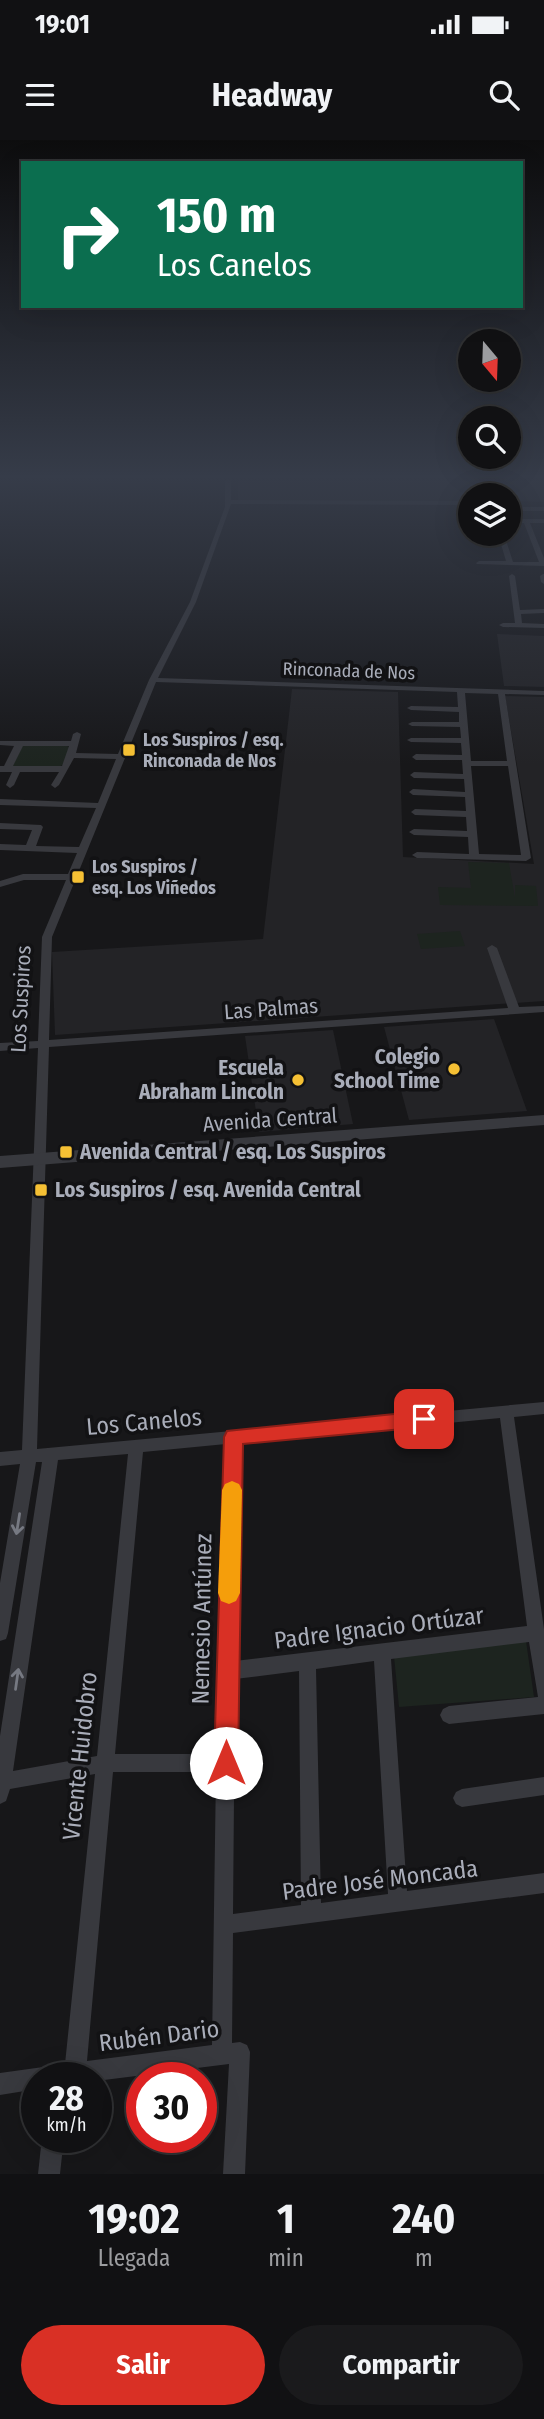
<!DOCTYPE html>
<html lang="es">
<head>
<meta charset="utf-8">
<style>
	body { margin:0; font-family:"Fira Sans Condensed",sans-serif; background:#1a1a1c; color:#f1f3f6; height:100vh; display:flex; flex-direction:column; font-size:26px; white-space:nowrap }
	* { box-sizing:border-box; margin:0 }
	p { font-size:23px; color:#9c9da0 }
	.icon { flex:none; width:38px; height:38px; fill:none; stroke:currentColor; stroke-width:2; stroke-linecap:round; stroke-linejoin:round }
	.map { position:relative; height:2034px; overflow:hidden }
	.side { display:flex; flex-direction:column; background:#111113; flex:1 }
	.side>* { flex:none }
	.top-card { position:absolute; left:21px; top:21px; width:502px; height:147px; border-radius:0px; box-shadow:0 7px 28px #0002,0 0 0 2px #303133; background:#0b6e4f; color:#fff; overflow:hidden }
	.needle { width:46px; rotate:161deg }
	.controls { position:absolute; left:458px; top:189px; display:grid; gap:14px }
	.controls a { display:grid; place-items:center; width:63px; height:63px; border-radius:50%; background:#111113; box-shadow:0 7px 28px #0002,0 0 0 2px #303133; font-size:35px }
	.speed { position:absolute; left:21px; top:1922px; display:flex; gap:14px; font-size:35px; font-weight:700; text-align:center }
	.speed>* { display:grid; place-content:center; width:91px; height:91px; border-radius:50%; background:#111113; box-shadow:0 7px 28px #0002,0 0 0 2px #303133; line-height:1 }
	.speed small { font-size:18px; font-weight:400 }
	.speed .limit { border:10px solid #d22; background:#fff; color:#111 }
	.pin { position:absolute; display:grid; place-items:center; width:60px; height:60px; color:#fff; margin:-30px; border-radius:14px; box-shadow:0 4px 10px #0006 }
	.me { position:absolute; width:77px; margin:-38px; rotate:0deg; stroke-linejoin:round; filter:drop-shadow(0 0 5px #0008) }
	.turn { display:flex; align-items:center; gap:24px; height:147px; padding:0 21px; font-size:32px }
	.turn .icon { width:91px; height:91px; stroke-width:2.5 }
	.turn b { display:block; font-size:49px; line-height:60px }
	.eta { display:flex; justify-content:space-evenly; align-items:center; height:119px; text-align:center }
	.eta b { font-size:42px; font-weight:700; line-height:49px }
	.button { display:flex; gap:14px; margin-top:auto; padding:14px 21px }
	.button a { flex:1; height:80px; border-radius:42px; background:#d93025; color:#fff; font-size:28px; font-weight:700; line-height:80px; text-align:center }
	.button a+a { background:#1a1a1c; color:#f1f3f6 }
	.status { display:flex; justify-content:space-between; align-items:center; height:49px; padding:0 35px; background:#111113; direction:ltr }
	.status svg { height:19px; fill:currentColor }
	header { display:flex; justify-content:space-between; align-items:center; height:91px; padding:0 21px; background:#111113; font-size:32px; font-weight:700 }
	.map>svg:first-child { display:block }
	.built { fill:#232326 }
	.green { fill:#1d241f }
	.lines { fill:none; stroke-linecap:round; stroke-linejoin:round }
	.minor { fill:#38393e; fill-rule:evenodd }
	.tertiary { fill:#38393e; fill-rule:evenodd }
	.oneway { stroke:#767982 }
	.route { fill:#d93025; stroke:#8d1f18; stroke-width:2 }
	.slow { fill:#f59e0b }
	.poi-dot { fill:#f5c034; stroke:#121214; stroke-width:2.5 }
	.labels { text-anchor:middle; stroke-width:7; stroke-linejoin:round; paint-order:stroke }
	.far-street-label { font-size:18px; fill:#a9adb9; stroke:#121214 }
	.far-poi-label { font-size:18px; font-weight:bold; fill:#a9adb9; stroke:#121214; text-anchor:start }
	.street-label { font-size:21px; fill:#a9adb9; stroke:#121214 }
	.poi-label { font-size:21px; font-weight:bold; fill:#a9adb9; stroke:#121214; text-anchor:end }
	.near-street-label { font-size:24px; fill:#a9adb9; stroke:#121214 }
</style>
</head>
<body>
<div class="status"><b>19:01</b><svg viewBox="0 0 49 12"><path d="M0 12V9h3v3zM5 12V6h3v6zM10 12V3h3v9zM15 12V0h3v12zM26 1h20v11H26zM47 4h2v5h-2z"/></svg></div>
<header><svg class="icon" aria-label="menu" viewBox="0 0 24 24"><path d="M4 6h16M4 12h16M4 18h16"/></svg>Headway<svg class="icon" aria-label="search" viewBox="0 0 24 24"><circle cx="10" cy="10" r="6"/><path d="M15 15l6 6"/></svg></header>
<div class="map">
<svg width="544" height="2034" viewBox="0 0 544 2034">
	<rect width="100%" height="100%" fill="#171719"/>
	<g class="built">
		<path d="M 238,340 L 544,340 L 544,362 L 509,361 L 509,355 L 471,355 L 471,361 L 238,360 Z"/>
		<path d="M 497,494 L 544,496 L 544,547 L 504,546 Z"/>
		<path d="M 292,549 L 398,552 L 403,717 L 534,724 L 505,556 L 544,557 L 544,861 L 55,895 L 52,812 L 263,799 Z"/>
		<path d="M 494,879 L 527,971 L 409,980 L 384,887 Z"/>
		<path d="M 333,890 L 353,984 L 259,992 L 245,896 Z"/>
	</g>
	<g class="green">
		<path d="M 23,605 L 67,606 L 69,607 L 64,624 L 59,627 L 12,627 Z"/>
		<path d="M 468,722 L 509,723 L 515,758 L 515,745 L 536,746 L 538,766 L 440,765 L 438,747 L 471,748 Z"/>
		<path d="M 460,791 L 465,806 L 421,809 L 417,794 Z"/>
		<path d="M 526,1501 L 534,1557 L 399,1567 L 394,1516 Z"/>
	</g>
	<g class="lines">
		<g class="minor">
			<path d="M 225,340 L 231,340 L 231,360 L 471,361 L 471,365 L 231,364 L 196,462 L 158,538 L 544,551 L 544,555 L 505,554 L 531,718 L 526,721 L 417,718 L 412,715 L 417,712 L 469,714 L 468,697 L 414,695 L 409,692 L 414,689 L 467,691 L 466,677 L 415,675 L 411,672 L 415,669 L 466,671 L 465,657 L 413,655 L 409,652 L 413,649 L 465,652 L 464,639 L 414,638 L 410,635 L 414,632 L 463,634 L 462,620 L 416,620 L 412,617 L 416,614 L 462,615 L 461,603 L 411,602 L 407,600 L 411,598 L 461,598 L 460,587 L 412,586 L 408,584 L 412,582 L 459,582 L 459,572 L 411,570 L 407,568 L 411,566 L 458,567 L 457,552 L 156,542 L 52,797 L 49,900 L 508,868 L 487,808 L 492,805 L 497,808 L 519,867 L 544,866 L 544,872 L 49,907 L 37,1309 L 544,1262 L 544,1274 L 514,1277 L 544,1489 L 544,1574 L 449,1584 L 443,1581 L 440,1575 L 443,1569 L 449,1566 L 538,1557 L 529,1502 L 391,1519 L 407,1751 L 544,1733 L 544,1753 L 233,1793 L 232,1903 L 240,1902 L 247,1905 L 250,1912 L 245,2034 L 223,2034 L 229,1924 L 181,1930 L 180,1937 L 160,1937 L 160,1933 L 96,1941 L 96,1937 L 37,1937 L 37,1949 L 0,1955 L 0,1933 L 65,1924 L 95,1634 L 10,1649 L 6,1661 L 0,1664 L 0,1596 L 42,1322 L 36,1322 L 8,1493 L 6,1499 L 0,1501 L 0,1443 L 20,1324 L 0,1326 L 0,1312 L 22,1310 L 38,908 L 0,911 L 0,903 L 38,901 L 42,797 L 66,740 L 24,740 L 0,747 L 0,741 L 23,734 L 68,734 L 77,713 L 0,710 L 0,704 L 26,705 L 32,690 L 0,689 L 0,683 L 41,685 L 43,687 L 36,706 L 79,707 L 96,668 L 0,665 L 0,659 L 98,663 L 116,619 L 74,618 L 59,645 L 55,648 L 51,645 L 59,632 L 20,632 L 14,645 L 10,648 L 6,645 L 12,632 L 0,632 L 0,626 L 4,626 L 14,606 L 0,605 L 0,601 L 71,601 L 73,594 L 77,592 L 81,594 L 76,613 L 118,614 L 149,540 L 190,462 L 225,367 ZM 465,553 L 498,554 L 507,621 L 471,621 ZM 23,606 L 69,606 L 62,626 L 13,626 ZM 471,626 L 508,626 L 521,715 L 479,714 ZM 500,1278 L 527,1486 L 235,1521 L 241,1303 ZM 226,1304 L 216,1614 L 115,1614 L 143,1312 ZM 128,1314 L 97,1616 L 13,1631 L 58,1320 ZM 374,1521 L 388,1754 L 321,1763 L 316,1529 ZM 299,1531 L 301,1765 L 233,1774 L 235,1539 ZM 113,1632 L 216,1632 L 212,1905 L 87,1921 Z"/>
			<rect x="509" y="367" width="35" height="4"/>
			<path d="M 509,379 L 544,379 L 544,383 L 530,383 L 544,418 L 544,426 L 477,424 L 476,423 L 479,421 L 506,421 L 498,394 L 504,394 L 513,422 L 539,422 L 524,383 L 509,383 Z"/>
			<path d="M 512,434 L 515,436 L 520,470 L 544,469 L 544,473 L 521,474 L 522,483 L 544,484 L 544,488 L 503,487 L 499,485 L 503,483 L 515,483 L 509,436 Z"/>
			<path d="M 543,434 L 544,434 L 544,444 L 541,442 L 540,436 Z"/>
			<path d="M 544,1637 L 544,1655 L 462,1667 L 456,1664 L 453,1658 L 456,1652 L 462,1649 Z"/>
			<path d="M 42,1997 L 64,1997 L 60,2034 L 38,2034 Z"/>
			<path d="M 155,1997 L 177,1997 L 173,2008 L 165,2011 L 157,2008 L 154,2000 Z"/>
		</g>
		<path class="tertiary" d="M 544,975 L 544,985 L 0,1028 L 0,1016 Z"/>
	</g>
	<defs><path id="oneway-shaft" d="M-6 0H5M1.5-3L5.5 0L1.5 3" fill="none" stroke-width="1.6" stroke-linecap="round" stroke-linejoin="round" transform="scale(1.75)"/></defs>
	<g class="oneway">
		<use href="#oneway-shaft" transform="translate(18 1384) rotate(99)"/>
		<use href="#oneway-shaft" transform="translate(17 1539) rotate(-82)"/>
	</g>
	<linearGradient id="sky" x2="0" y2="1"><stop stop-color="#0d0d0e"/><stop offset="0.54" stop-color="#363c49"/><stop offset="1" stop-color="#363c49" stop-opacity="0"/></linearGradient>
	<rect width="544" height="624" fill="url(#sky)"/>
	<path class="route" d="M 424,1271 L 431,1273 L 434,1279 L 431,1285 L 424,1287 L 243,1304 L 238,1623 L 234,1631 L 226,1634 L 218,1631 L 214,1623 L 224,1297 L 227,1291 Z"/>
	<path class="slow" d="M 232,1341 L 239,1344 L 242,1350 L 240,1453 L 236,1461 L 229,1464 L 221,1461 L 218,1453 L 222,1350 L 225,1344 Z"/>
	<g class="poi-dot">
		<rect x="122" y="603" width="14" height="14" rx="3.5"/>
		<rect x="71" y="730" width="14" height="14" rx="3.5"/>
		<circle cx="454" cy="929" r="7"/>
		<circle cx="298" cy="940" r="7"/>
		<rect x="59" y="1005" width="14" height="14" rx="3.5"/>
		<rect x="34" y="1043" width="14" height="14" rx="3.5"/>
	</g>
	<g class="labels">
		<g class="far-street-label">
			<text transform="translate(349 531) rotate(2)" y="6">Rinconada de Nos</text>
		</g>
		<g class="far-poi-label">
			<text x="143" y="606">Los Suspiros / esq.<tspan x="143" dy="21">Rinconada de Nos</tspan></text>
			<text x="92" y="733">Los Suspiros /<tspan x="92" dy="21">esq. Los Viñedos</tspan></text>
		</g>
		<g class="street-label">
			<text transform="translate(21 859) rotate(-87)" y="7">Los Suspiros</text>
			<text transform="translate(271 869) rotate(-4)" y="7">Las Palmas</text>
			<text transform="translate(270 980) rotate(-4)" y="7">Avenida Central</text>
		</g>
		<g class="poi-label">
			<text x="440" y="924">Colegio<tspan x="440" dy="24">School Time</tspan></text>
			<text x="284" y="935">Escuela<tspan x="284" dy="24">Abraham Lincoln</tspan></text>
			<text x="80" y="1019" text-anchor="start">Avenida Central / esq. Los Suspiros</text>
			<text x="55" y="1057" text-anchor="start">Los Suspiros / esq. Avenida Central</text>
		</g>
		<g class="near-street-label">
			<text transform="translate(144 1282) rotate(-5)" y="8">Los Canelos</text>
			<text transform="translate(202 1479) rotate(-89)" y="8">Nemesio Antúnez</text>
			<text transform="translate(379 1488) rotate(-7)" y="8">Padre Ignacio Ortúzar</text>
			<text transform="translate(80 1616) rotate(-84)" y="8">Vicente Huidobro</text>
			<text transform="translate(380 1740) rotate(-7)" y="8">Padre José Moncada</text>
			<text transform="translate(159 1896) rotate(-7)" y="8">Rubén Dario</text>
		</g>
	</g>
</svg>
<div class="controls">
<a><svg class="needle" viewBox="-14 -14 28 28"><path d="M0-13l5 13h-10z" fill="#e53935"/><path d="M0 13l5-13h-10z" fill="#9c9da0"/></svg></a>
<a><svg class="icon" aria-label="search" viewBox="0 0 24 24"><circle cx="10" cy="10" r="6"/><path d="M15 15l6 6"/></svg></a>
<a><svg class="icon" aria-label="layers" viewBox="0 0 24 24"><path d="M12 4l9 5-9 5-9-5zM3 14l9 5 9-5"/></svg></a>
</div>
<div class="speed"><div>28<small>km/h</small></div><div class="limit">30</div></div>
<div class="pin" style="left:424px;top:1279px;background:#d93025"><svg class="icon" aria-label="arrive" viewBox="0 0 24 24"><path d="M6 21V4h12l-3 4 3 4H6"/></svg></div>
<svg class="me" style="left:226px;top:1623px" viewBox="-20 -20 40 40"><circle r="19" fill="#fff"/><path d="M0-13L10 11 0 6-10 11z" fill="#d93025"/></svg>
<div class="top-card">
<div class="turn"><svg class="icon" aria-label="right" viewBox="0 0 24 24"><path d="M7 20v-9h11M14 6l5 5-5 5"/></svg><div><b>150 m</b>Los Canelos</div></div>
</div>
</div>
<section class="side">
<div class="eta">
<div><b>19:02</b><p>Llegada</p></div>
<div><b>1</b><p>min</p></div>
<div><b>240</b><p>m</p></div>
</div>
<div class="button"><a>Salir</a><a>Compartir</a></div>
</section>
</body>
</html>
